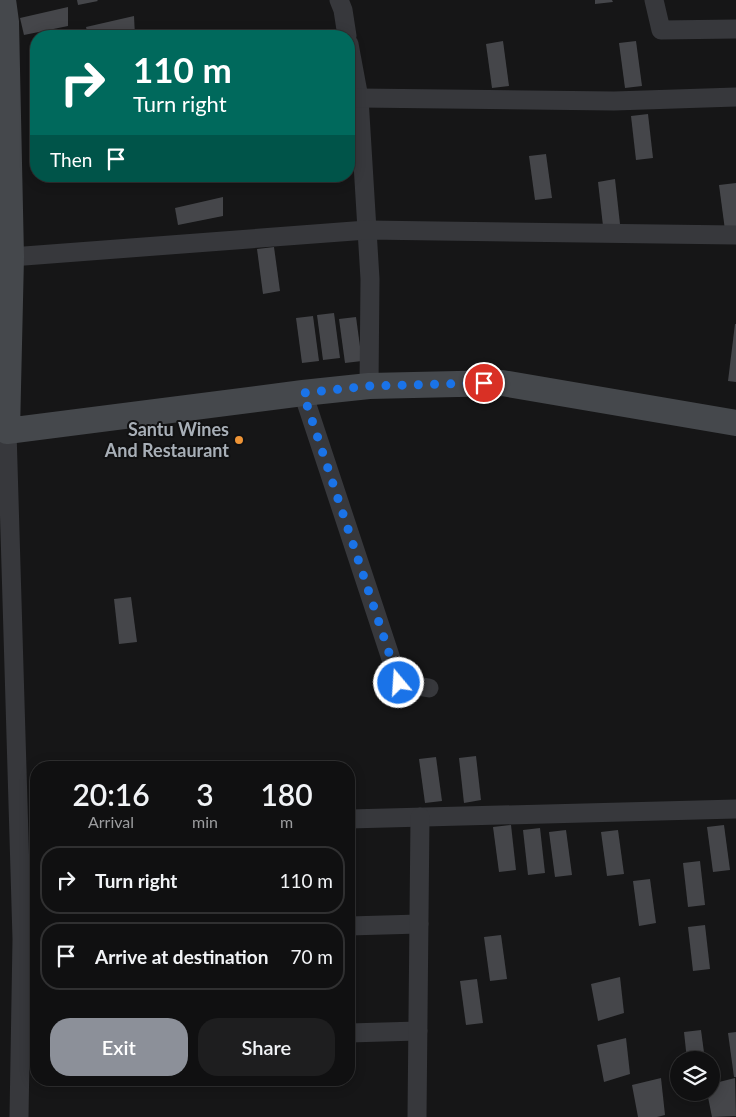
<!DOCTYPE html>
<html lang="en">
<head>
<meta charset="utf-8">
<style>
	body { margin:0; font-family:Lato,sans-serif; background:#1e1e1f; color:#f1f3f6; height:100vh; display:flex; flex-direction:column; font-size:19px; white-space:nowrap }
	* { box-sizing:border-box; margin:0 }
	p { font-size:16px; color:#9c9d9f }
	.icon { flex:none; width:28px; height:28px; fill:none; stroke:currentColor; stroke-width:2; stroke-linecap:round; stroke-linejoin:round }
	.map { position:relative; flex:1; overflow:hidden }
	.drawer { position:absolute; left:30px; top:761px; width:325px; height:325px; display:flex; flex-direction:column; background:#101011; border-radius:20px; box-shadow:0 2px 12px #0003,0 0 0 1px #303031 }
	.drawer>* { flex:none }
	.hud { position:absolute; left:30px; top:30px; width:325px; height:152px; border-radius:20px; box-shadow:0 2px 12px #0003,0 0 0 1px #303031; background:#00695c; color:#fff; overflow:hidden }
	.buttons { position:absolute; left:670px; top:1051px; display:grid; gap:10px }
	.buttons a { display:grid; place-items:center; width:50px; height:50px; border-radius:50%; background:#101011; box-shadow:0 2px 12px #0003,0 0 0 1px #303031; font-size:25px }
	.pin { position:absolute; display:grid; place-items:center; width:42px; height:42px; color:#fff; margin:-21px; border:2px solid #fff; border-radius:50%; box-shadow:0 1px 5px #0007 }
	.me { position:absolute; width:55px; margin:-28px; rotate:342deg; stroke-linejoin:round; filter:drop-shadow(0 0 4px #0008) }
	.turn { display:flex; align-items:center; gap:18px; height:105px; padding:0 20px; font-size:22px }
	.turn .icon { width:65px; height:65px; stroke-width:2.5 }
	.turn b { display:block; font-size:35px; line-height:42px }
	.then { display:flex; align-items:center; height:48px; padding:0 20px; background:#0003; gap:10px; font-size:19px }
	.eta { display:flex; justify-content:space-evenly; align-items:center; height:85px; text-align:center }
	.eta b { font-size:30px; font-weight:600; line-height:35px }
	.button { display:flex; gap:10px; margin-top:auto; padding:10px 20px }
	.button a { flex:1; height:58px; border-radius:20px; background:#8c9099; color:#fff; font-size:20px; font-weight:600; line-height:58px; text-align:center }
	.button a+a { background:#1e1e1f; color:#f1f3f6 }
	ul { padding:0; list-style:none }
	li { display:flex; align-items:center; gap:15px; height:68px; margin:0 10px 8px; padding:0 10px; border:2px solid #303031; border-radius:20px }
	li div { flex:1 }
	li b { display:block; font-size:19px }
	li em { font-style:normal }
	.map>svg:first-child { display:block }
	.building { fill:#45464a }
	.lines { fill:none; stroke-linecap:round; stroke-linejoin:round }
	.street { stroke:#37383c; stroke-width:19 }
	.secondary { stroke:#45484c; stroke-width:26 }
	.route { stroke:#1a73e8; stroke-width:9; stroke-dasharray:0 16.2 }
	.poi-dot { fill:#ee9436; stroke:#111112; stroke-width:2 }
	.labels { text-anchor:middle; stroke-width:4; stroke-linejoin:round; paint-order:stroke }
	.poi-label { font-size:18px; font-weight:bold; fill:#a8afb7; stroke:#111112; text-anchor:end }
</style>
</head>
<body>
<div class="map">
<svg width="736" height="1117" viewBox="0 0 736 1117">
	<rect width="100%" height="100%" fill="#161617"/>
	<g class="building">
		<path d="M 77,0 L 97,0 L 98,1 L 78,5 Z"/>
		<path d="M 595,0 L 612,0 L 613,2 L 595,4 Z"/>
		<path d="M 68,7 L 68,26 L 24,35 L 20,18 Z"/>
		<path d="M 134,16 L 135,36 L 88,36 L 86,27 Z"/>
		<path d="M 503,41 L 509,86 L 492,88 L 486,44 Z"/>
		<path d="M 636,41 L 642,86 L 625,88 L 619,43 Z"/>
		<path d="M 648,114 L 653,158 L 636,160 L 631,116 Z"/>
		<path d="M 546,154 L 552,198 L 535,200 L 529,156 Z"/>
		<path d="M 615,179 L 620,224 L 603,226 L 598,182 Z"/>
		<path d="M 736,183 L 736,228 L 725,230 L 719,185 Z"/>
		<path d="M 223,197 L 223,216 L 178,225 L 175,208 Z"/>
		<path d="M 274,247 L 280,291 L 263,294 L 257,249 Z"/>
		<path d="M 334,313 L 340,358 L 323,360 L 317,315 Z"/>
		<path d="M 313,316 L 319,361 L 302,363 L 296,318 Z"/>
		<path d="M 356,317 L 362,361 L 345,363 L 339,319 Z"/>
		<path d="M 735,324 L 736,324 L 736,382 L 728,381 Z"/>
		<path d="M 131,597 L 137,642 L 119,644 L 114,599 Z"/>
		<path d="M 476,756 L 481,800 L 464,803 L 459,758 Z"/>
		<path d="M 436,757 L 442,801 L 425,803 L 419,759 Z"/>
		<path d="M 511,825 L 516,870 L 499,872 L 493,827 Z"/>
		<path d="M 724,825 L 730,870 L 713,872 L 707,827 Z"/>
		<path d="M 540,828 L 545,873 L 528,875 L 523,830 Z"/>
		<path d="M 566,830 L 572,875 L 555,877 L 549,832 Z"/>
		<path d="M 618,830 L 624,874 L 607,876 L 601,832 Z"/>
		<path d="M 700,861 L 705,905 L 688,907 L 683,863 Z"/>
		<path d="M 650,879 L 656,923 L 639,926 L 633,881 Z"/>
		<path d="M 705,925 L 710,969 L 693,971 L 688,927 Z"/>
		<path d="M 501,935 L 507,979 L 490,981 L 484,937 Z"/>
		<path d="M 620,977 L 624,1013 L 598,1021 L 591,984 Z"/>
		<path d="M 477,979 L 483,1023 L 466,1025 L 460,981 Z"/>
		<path d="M 701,1030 L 705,1060 L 687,1060 L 684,1032 Z"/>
		<path d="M 736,1032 L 736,1077 L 734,1077 L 728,1033 Z"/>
		<path d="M 626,1038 L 630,1074 L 604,1082 L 597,1045 Z"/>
		<path d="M 661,1078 L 665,1115 L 657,1117 L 638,1117 L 632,1085 Z"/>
		<path d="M 735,1078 L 736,1116 L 712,1117 L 707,1092 L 711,1092 L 711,1084 Z"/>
	</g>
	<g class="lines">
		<g class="street">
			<path d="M 339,0 L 343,10 L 347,36"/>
			<path d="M 654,0 L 661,30 L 736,29"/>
			<path d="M 349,44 L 359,98 L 370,279 L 369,386"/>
			<path d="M 359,98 L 614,101 L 736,97"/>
			<path d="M 11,257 L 367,230 L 736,235"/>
			<path d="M 303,393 L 399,683 L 429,688"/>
			<path d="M 7,431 L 22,939 L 19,1117"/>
			<path d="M 349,819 L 736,809"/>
			<path d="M 349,926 L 419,924"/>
			<path d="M 349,1033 L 418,1031"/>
			<path d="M 417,1117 L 420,817"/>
		</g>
		<path class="secondary" d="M 3,0 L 6,22 L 11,257 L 7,431 L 303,393 L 369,386 L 502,383 L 736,423"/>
	</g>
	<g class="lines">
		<path class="route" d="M 399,683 L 303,393 L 369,386 L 484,383"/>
	</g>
	<circle class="poi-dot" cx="239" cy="440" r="5"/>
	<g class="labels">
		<g class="poi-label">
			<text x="229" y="436">Santu Wines<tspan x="229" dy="21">And Restaurant</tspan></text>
		</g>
	</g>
</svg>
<div class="buttons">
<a><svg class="icon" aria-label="layers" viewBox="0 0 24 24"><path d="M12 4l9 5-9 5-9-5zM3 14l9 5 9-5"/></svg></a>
</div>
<div class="pin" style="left:484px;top:383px;background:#d93025"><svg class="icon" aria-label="arrive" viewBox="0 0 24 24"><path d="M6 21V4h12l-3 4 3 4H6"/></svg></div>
<svg class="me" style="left:399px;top:683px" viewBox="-20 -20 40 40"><circle r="17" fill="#1a73e8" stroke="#fff" stroke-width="3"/><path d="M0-11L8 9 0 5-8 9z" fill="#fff"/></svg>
<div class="hud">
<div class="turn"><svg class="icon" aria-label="right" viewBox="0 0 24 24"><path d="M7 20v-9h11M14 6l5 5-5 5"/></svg><div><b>110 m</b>Turn right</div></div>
<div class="then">Then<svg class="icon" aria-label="arrive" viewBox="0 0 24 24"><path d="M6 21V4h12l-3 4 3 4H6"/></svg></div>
</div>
<section class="drawer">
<div class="eta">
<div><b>20:16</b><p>Arrival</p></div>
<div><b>3</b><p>min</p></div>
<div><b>180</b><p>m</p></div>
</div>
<ul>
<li><svg class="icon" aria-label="right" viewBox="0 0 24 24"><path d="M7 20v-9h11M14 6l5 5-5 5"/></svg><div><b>Turn right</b></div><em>110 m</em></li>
<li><svg class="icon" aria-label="arrive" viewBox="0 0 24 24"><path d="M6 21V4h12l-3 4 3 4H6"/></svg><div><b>Arrive at destination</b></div><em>70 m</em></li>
</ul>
<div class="button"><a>Exit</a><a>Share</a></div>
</section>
</div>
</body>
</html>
